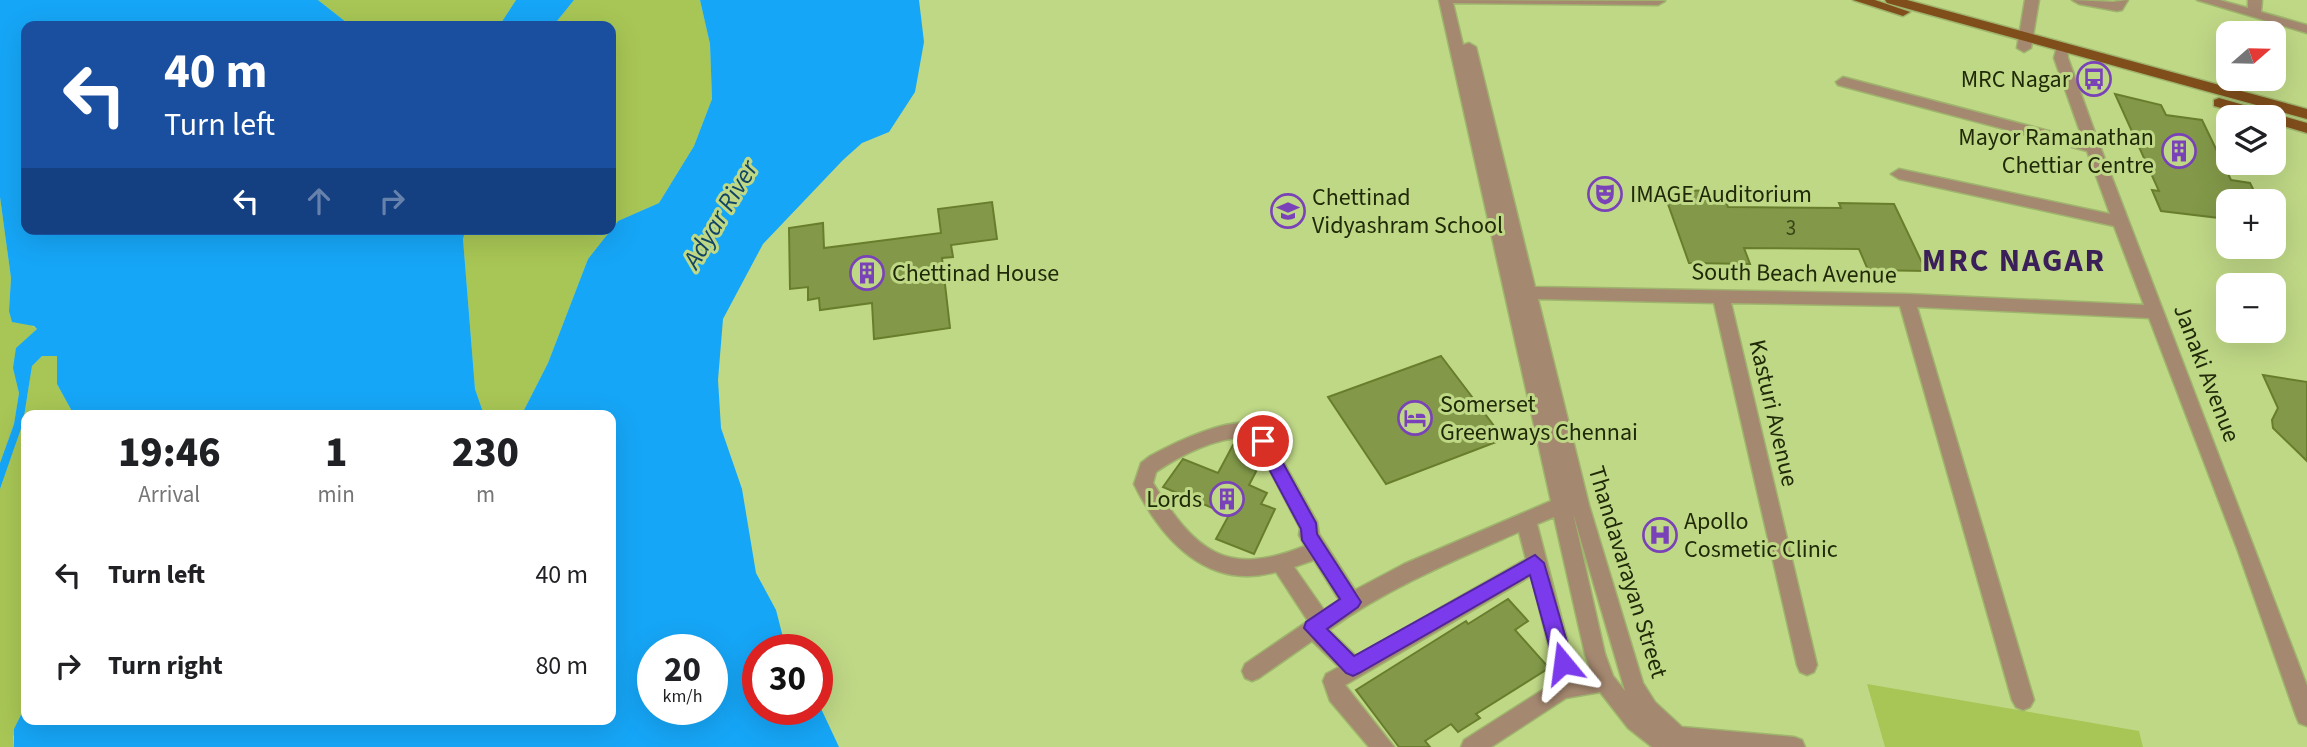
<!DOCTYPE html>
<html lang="en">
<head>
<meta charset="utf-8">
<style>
	body { margin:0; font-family:"Source Sans 3",sans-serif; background:#f6f6f6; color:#202124; height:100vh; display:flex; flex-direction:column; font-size:26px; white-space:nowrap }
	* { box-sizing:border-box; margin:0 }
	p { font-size:23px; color:#757577 }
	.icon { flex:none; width:38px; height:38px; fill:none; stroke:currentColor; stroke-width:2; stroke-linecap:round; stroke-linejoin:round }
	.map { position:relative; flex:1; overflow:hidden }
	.details { position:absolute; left:21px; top:410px; width:595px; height:315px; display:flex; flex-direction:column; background:#fff; border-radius:14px; box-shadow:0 7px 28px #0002 }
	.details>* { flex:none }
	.guide { position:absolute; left:21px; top:21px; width:595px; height:214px; border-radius:14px; box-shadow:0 7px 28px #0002; background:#1a4fa0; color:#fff; overflow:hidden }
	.needle { width:46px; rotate:70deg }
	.tools { position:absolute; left:2216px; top:21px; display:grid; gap:14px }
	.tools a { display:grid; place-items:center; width:70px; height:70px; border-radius:14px; background:#fff; box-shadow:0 7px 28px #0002; font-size:35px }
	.speed { position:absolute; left:637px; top:634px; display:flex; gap:14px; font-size:35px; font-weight:700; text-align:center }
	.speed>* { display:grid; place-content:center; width:91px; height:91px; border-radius:50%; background:#fff; box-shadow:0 7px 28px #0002; line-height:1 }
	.speed small { font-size:18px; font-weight:400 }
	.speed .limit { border:10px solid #d22; background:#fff; color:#111 }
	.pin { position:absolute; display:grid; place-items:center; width:60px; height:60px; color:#fff; margin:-30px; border:4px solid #fff; border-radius:50%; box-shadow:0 2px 7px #0007 }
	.me { position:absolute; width:77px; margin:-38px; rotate:344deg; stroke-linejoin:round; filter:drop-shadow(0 0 5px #0008) }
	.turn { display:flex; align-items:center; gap:24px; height:147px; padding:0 28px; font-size:32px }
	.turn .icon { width:91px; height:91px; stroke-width:2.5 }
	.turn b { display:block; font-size:49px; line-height:60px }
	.lanes { display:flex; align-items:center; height:66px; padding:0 28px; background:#0003; justify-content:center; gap:35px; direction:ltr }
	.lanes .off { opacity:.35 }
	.eta { display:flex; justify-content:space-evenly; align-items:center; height:119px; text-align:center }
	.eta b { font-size:42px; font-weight:800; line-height:49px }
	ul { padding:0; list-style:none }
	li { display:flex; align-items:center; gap:21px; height:91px; padding:0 28px }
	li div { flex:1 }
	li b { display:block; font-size:26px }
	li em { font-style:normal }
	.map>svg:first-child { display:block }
	.green { fill:#a8c655 }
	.water { fill:#16a6f7; fill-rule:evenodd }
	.building { fill:#839949; stroke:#697e2d; stroke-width:2 }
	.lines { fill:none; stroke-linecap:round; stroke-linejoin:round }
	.minor-casing { stroke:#9fb56d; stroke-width:3 }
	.major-casing { stroke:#9fb56d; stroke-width:3 }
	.minor { fill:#a58870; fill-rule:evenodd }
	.major { fill:#804e1b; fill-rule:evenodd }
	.route { fill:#7c3aed; stroke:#51269a; stroke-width:2 }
	.labels { text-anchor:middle; stroke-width:6; stroke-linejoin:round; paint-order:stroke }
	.number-label { font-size:21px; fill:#3a4618 }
	.poi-label { font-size:24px; fill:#212a08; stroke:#bfd886; text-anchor:start }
	.street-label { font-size:24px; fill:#212a08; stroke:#bfd886 }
	.water-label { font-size:26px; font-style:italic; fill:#124465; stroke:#bfd886 }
	.district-label { font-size:32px; font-weight:bold; letter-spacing:2px; fill:#3a1f59; stroke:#bfd886 }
</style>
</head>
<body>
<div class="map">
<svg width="2307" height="747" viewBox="0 0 2307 747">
	<rect width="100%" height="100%" fill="#bfd886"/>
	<g class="green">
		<path d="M 318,0 L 516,0 L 499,26 L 351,26 Z"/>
		<path d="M 574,0 L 700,0 L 710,44 L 712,99 L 694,146 L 659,203 L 618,221 L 588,259 L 548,363 L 524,410 L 514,415 L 484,415 L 475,389 L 463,239 L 466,229 L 611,229 L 611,26 L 553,26 Z"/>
		<path d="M 0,197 L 11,278 L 9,311 L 37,329 L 23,342 L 16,373 L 19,393 L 14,424 L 0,463 Z"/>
		<path d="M 52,354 L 57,356 L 57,384 L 74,415 L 26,415 L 26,705 L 13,737 L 14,747 L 0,747 L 0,489 L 23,423 L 32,366 L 42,356 Z"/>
		<path d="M 1867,684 L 2139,731 L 2143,747 L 1885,747 Z"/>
	</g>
	<g class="water">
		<path d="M 0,0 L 318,0 L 351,26 L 26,26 L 26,229 L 466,229 L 463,239 L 475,389 L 484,415 L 74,415 L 57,384 L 57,356 L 42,356 L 32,366 L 23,423 L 0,489 L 0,463 L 14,424 L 19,393 L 13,368 L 16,348 L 37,329 L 34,326 L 12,322 L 9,311 L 11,278 L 0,197 Z"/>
		<path d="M 516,0 L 574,0 L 553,26 L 499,26 Z"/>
		<path d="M 700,0 L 919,0 L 924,42 L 915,92 L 889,132 L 862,143 L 843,160 L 763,244 L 723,319 L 718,380 L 721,428 L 742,489 L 756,573 L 776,610 L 786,649 L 758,649 L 758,709 L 817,709 L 817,700 L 839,747 L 14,747 L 14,729 L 26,705 L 26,719 L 611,719 L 611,415 L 514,415 L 524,410 L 548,363 L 588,259 L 618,221 L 659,203 L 694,146 L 712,99 L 710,44 ZM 653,649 L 712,649 L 712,709 L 653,709 Z"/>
	</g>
	<g class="building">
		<path d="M 2115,94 L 2161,105 L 2166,115 L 2202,120 L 2231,180 L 2250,183 L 2259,201 L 2228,201 L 2228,219 L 2161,211 L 2152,190 L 2159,191 Z"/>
		<path d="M 1663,190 L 1721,191 L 1728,207 L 1841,208 L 1839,203 L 1894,204 L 1926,271 L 1868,270 L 1859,249 L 1744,248 L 1750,264 L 1689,263 Z"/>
		<path d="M 992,202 L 997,239 L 951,245 L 953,257 L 942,258 L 950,328 L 874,339 L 872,303 L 820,310 L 819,298 L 808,300 L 808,287 L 790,289 L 789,228 L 823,223 L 824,248 L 941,233 L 938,209 Z"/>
		<path d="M 1441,356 L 1504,439 L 1386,484 L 1328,397 Z"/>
		<path d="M 2263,375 L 2307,382 L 2307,461 L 2273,428 L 2272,420 L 2278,408 Z"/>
		<path d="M 1233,445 L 1259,455 L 1262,460 L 1249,485 L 1267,493 L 1261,504 L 1275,509 L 1254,554 L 1216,539 L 1229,515 L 1163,487 L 1183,459 L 1218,473 Z"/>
		<path d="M 1508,599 L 1528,621 L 1515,630 L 1549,668 L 1476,714 L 1480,718 L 1458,732 L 1451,724 L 1425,741 L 1430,747 L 1399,747 L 1356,690 L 1466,621 L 1468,624 Z"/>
	</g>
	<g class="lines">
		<g class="minor-casing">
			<g id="minor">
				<path d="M 1439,0 L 1665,1 L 1658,5 L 1453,3 L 1463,45 L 1469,43 L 1476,47 L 1535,287 L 1907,294 L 2144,305 L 2114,226 L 1899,179 L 1891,174 L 1899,169 L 2110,214 L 2087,151 L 1838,85 L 1836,82 L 1843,77 L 2083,140 L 2054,58 L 2057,46 L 2067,46 L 2068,58 L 2098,141 L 2307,686 L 2307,726 L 2299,723 L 2296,716 L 2238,551 L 2149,318 L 1917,307 L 2034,700 L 2030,707 L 2023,710 L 2016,707 L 2012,700 L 1900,306 L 1731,303 L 1817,665 L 1814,672 L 1807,675 L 1800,672 L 1797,665 L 1714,303 L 1538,299 L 1589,505 L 1643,683 L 1655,702 L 1682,727 L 1794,737 L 1802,740 L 1805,747 L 1652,747 L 1628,728 L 1600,692 L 1566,698 L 1491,747 L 1461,747 L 1464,740 L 1552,684 L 1553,663 L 1531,576 L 1345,685 L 1394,747 L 1369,747 L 1330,701 L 1323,681 L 1326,674 L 1339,667 L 1312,641 L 1259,678 L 1252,681 L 1245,678 L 1242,671 L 1245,664 L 1308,621 L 1276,572 C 1208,591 1162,541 1134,484 L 1141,463 L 1150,456 C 1174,443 1230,415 1257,425 C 1262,427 1266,432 1269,436 L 1317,522 L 1319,534 L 1355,590 L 1404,564 L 1551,501 ZM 1249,438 L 1257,446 L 1300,528 L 1299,535 L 1305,546 C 1226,578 1195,551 1153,483 L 1156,472 C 1181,455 1218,436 1249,438 ZM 1573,513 L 1624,687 L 1625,691 L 1613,676 L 1605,654 ZM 1554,517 L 1585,654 L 1592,674 L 1573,677 L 1573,663 L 1537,524 ZM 1519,532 L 1526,559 L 1356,656 L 1329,630 C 1388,588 1453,561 1519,532 ZM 1314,560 L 1339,600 L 1324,610 L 1294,567 Z"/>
				<path d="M 2025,0 L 2039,0 L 2031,48 L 2024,52 L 2017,48 Z"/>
				<path d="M 2072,0 L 2113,2 L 2128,0 L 2122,10 L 2117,11 L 2079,4 Z"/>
				<path d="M 2197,0 L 2219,0 L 2248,8 L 2248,0 L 2262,0 L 2261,12 L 2307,25 L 2307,33 Z"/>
			</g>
		</g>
		<g class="major-casing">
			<g id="major">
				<path d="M 1853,0 L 1875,0 L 1910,12 L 1903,16 Z"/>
				<path d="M 1885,0 L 1907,0 L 2307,109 L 2307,119 L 1887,3 Z"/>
				<path d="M 2219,98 L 2307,123 L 2307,133 L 2273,123 L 2273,117 L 2253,117 L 2214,106 L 2214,100 Z"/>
			</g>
		</g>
		<use href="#minor" class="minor"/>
		<use href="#major" class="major"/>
	</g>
	<path class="route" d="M 1263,434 L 1268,436 L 1316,523 L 1317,534 L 1361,602 L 1358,607 L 1327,629 L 1354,656 L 1535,555 L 1544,563 L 1573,663 L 1570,670 L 1563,672 L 1557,670 L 1554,663 L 1530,575 L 1359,673 L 1353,676 L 1346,673 L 1304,628 L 1306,622 L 1340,599 L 1302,540 L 1301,529 L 1254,441 Z"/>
	<defs>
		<g id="bus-ring" transform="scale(1.75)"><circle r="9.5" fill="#bfd886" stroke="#7a42b8" stroke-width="1.5"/><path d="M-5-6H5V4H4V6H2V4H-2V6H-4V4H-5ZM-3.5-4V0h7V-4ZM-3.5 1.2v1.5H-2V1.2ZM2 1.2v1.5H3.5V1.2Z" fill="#7a42b8"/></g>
		<g id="building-ring" transform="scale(1.75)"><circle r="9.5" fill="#bfd886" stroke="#7a42b8" stroke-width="1.5"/><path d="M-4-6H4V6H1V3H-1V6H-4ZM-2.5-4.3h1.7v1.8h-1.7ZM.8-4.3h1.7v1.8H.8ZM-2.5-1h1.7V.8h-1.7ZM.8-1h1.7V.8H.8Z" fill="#7a42b8"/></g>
		<g id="theatre-ring" transform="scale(1.75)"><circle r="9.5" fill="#bfd886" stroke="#7a42b8" stroke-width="1.5"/><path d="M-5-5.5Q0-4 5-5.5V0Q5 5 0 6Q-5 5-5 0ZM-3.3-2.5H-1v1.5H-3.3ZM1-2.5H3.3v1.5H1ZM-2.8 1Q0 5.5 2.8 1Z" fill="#7a42b8"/></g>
		<g id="school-ring" transform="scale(1.75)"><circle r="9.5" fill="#bfd886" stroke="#7a42b8" stroke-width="1.5"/><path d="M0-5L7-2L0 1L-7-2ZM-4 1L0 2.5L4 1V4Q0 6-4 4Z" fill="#7a42b8"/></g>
		<g id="hotel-ring" transform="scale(1.75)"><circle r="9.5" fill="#bfd886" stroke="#7a42b8" stroke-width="1.5"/><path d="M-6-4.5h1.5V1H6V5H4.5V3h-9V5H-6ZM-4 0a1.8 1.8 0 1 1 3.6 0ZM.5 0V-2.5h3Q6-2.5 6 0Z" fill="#7a42b8"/></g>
		<g id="hospital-ring" transform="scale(1.75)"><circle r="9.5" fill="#bfd886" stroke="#7a42b8" stroke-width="1.5"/><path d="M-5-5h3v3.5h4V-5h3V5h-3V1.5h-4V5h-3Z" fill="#7a42b8"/></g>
	</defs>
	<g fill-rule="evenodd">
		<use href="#bus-ring" x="2094" y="79"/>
		<use href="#building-ring" x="2179" y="151"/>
		<use href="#theatre-ring" x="1605" y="194"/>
		<use href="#school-ring" x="1288" y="211"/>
		<use href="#building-ring" x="867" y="273"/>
		<use href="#hotel-ring" x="1415" y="418"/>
		<use href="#building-ring" x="1227" y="499"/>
		<use href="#hospital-ring" x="1660" y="535"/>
	</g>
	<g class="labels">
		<g class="number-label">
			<text x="1791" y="235">3</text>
		</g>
		<g class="poi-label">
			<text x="2070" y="87" text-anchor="end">MRC Nagar</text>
			<text x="2154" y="145" text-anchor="end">Mayor Ramanathan<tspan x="2154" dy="28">Chettiar Centre</tspan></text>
			<text x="1630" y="202">IMAGE Auditorium</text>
			<text x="1312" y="205">Chettinad<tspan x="1312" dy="28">Vidyashram School</tspan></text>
			<text x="892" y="281">Chettinad House</text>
			<text x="1440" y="412">Somerset<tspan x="1440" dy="28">Greenways Chennai</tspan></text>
			<text x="1202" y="507" text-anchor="end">Lords</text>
			<text x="1684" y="529">Apollo<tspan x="1684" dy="28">Cosmetic Clinic</tspan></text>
		</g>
		<g class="street-label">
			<text transform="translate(1794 273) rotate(1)" y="8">South Beach Avenue</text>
			<text transform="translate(2207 373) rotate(69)" y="8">Janaki Avenue</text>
			<text transform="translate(1774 413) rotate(77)" y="8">Kasturi Avenue</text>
			<text transform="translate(1628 572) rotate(73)" y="8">Thandavarayan Street</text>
		</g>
		<g class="water-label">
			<text transform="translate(720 214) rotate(-59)" y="9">Adyar River</text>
		</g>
		<g class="district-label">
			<text x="2014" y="271">MRC NAGAR</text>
		</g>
	</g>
</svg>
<div class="tools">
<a><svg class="needle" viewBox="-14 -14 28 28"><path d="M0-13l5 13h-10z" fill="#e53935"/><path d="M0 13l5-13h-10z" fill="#757577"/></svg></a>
<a><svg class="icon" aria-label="layers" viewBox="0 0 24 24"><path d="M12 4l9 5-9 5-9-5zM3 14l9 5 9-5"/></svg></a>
<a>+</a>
<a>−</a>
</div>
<div class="speed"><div>20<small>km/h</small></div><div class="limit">30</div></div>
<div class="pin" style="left:1263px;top:441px;background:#d93025"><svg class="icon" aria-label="arrive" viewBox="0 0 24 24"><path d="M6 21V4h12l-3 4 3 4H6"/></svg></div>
<svg class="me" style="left:1563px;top:663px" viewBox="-20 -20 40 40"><path d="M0-17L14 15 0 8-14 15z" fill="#7c3aed" stroke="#fff" stroke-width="4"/></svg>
<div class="guide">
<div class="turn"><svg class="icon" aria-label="left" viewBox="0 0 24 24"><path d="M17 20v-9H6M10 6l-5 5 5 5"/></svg><div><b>40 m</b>Turn left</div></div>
<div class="lanes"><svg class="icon" aria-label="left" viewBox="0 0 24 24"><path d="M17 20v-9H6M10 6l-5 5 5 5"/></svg><svg class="icon off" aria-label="ahead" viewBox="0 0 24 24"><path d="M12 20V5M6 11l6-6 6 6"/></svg><svg class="icon off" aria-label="right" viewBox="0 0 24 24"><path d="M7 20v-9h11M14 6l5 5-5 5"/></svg></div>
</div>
<section class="details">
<div class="eta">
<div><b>19:46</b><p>Arrival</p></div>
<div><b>1</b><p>min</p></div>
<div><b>230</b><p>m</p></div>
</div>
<ul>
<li><svg class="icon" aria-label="left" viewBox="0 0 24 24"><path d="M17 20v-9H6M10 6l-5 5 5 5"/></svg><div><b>Turn left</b></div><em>40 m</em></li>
<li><svg class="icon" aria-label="right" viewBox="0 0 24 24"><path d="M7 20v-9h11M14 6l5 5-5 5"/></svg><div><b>Turn right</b></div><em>80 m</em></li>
</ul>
</section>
</div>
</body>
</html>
